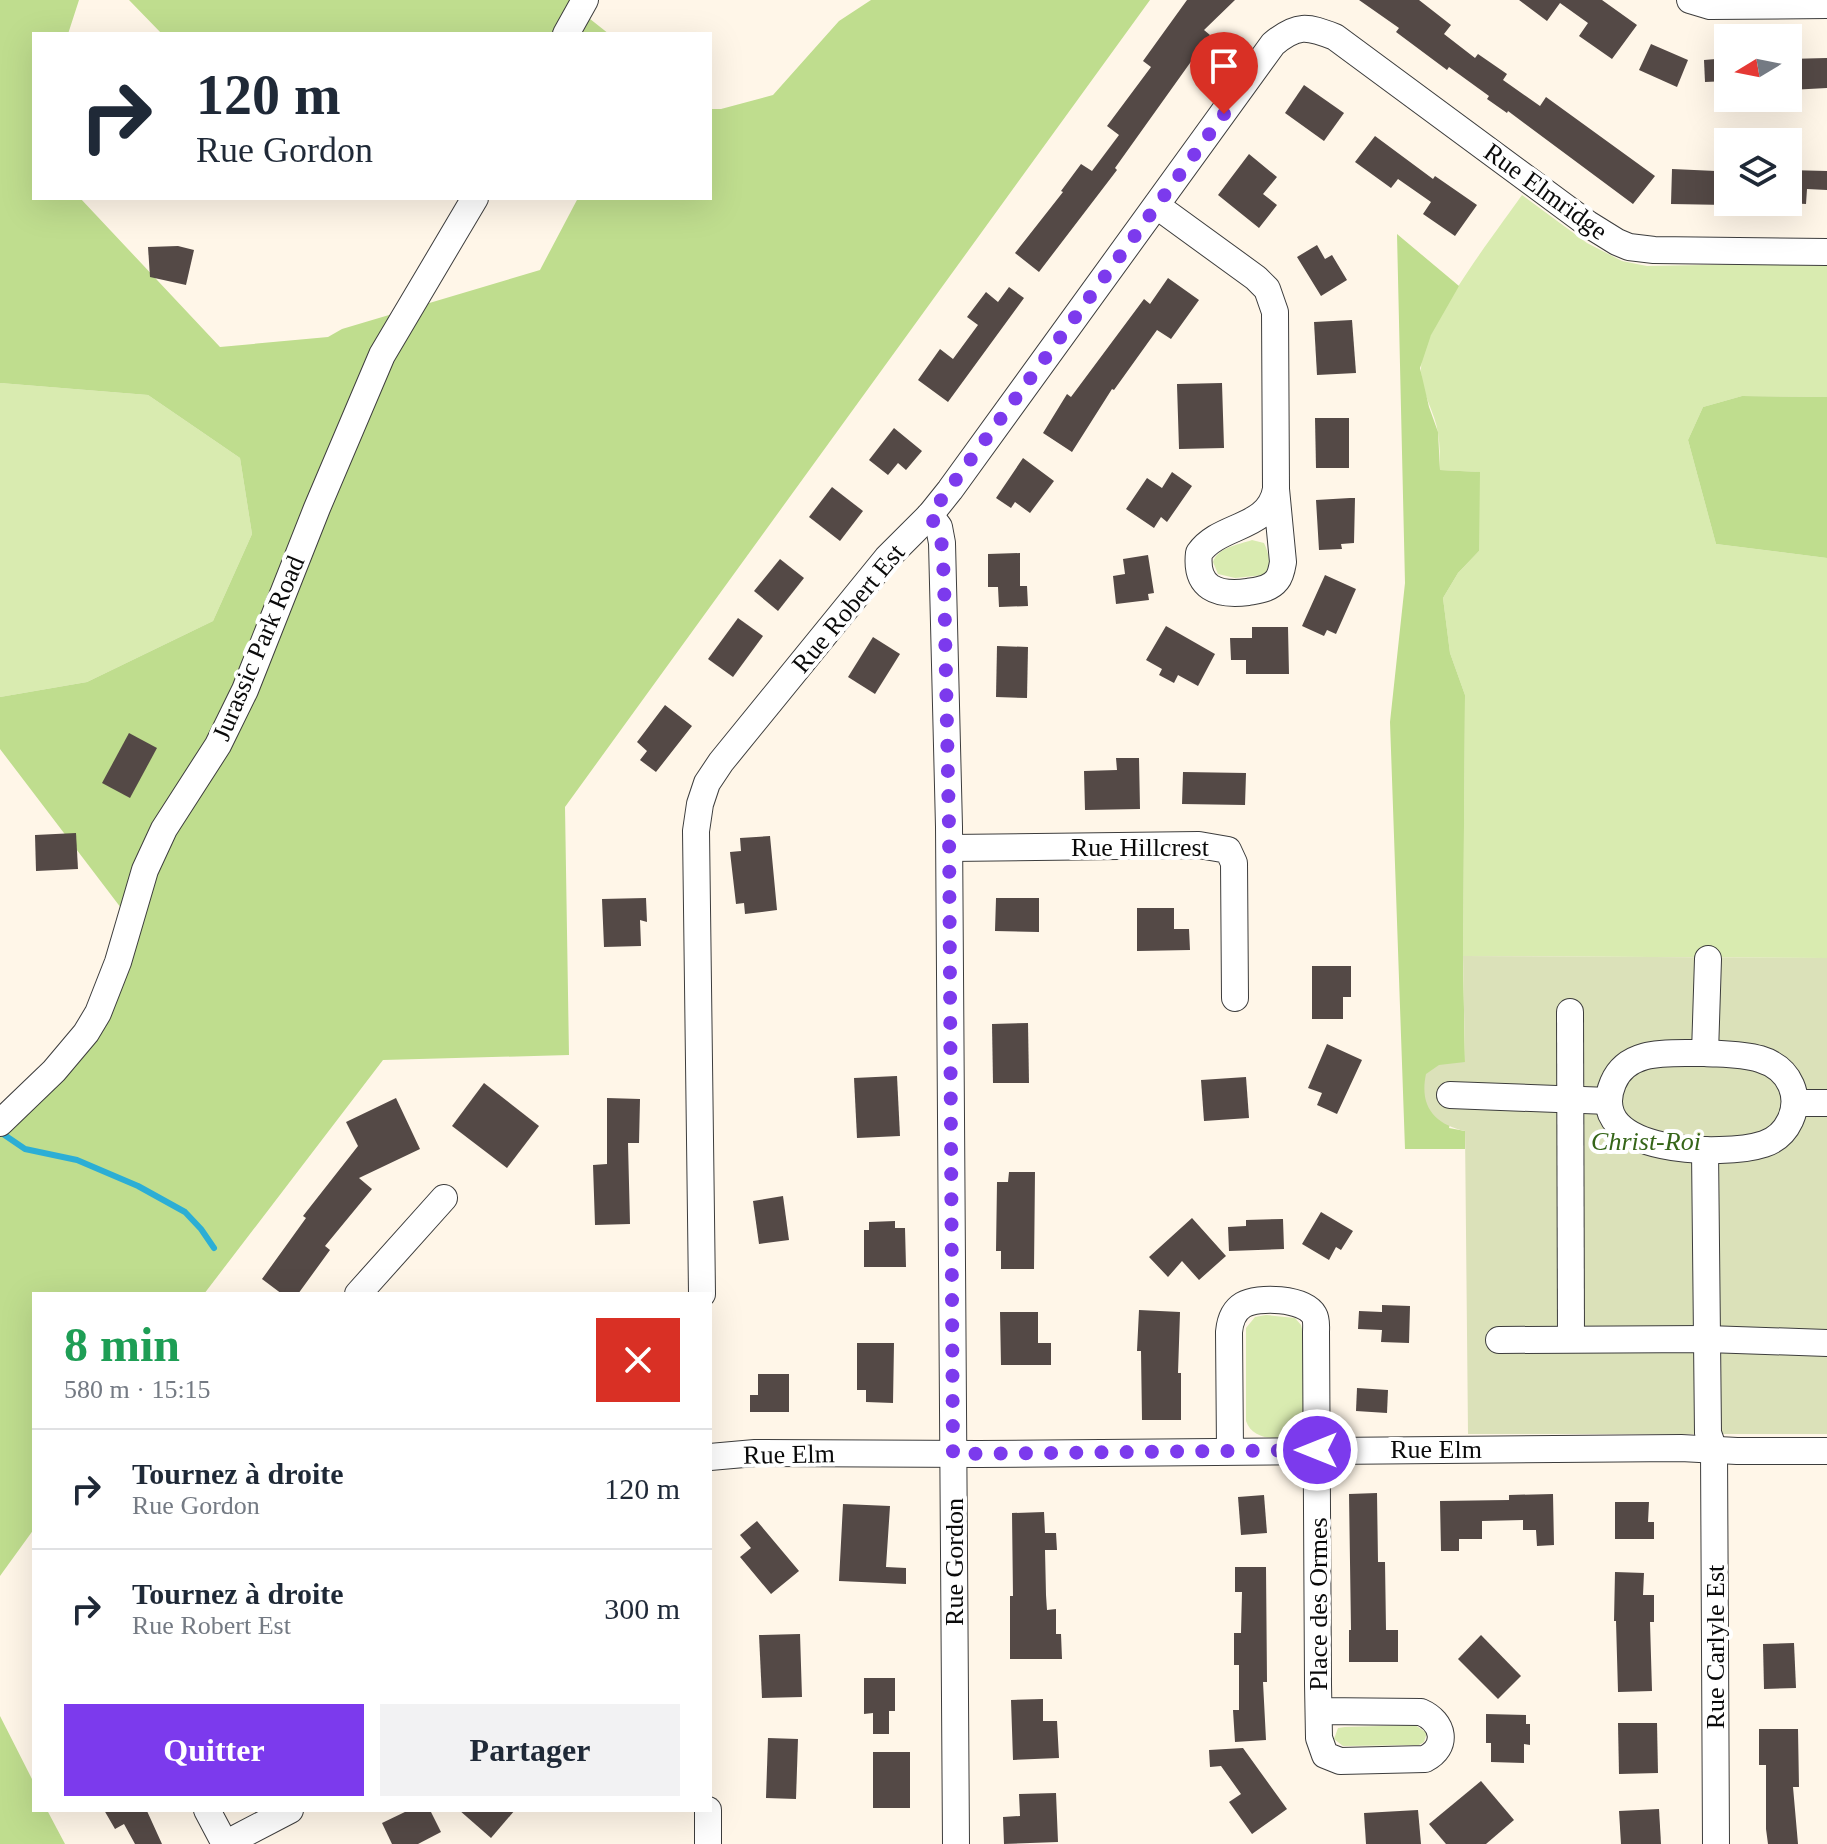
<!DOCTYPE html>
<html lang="fr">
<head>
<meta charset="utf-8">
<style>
	body { margin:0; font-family:Georgia,serif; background:#f2f2f3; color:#1f2937; height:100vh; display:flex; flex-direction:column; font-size:30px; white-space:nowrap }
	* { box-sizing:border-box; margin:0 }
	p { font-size:26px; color:#747a83 }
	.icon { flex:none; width:44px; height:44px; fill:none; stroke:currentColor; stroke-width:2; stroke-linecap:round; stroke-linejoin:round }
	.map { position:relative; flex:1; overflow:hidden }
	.drawer { position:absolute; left:32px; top:1292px; width:680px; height:520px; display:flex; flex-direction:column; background:#fff; border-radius:0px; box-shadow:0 8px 32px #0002 }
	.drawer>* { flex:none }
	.guide { position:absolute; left:32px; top:32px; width:680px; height:168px; border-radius:0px; box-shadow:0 8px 32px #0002; background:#fff; color:#1f2937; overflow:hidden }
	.needle { width:52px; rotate:260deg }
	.tools { position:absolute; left:1714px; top:24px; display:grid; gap:16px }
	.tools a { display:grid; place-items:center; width:88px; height:88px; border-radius:0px; background:#fff; box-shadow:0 8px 32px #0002; font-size:40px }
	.pin { position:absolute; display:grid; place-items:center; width:68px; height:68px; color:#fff; margin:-82px -34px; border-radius:50% 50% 50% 0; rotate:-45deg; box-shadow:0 0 8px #0007 }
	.pin .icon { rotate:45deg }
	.me { position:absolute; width:88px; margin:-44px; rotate:270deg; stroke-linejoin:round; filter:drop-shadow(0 0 6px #0008) }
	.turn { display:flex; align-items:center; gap:28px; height:168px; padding:0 32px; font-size:36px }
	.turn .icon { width:104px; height:104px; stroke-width:2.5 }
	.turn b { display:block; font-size:56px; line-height:68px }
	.round { display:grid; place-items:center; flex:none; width:84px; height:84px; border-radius:0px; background:#f2f2f3 }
	.headline { display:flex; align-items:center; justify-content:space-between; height:136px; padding:0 32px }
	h1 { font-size:48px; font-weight:800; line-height:60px; color:#1e9e55 }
	.cta { display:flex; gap:16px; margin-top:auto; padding:16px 32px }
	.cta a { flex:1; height:92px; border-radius:0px; background:#7c3aed; color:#fff; font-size:32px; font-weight:800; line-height:92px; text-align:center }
	.cta a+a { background:#f2f2f3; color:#1f2937 }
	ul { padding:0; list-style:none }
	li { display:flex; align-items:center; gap:24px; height:120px; padding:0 32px; border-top:2px solid #e0e1e3 }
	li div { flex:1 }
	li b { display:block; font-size:30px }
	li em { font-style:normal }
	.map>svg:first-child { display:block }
	.green { fill:#d9ebb0 }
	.forest { fill:#bfdd8e }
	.cemetery { fill:#dbe1b9 }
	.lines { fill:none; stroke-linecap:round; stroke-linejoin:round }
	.stream { stroke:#2caed5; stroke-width:6 }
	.building { fill:#544946 }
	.minor-casing { stroke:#3d3d3d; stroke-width:28 }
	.minor { stroke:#fff; stroke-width:26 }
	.route { stroke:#7c3aed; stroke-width:14; stroke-dasharray:0 25.2 }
	.labels { text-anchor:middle; stroke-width:8; stroke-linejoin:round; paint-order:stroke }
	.street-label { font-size:26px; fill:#0a0a0a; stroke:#fff }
	.park-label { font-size:26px; font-style:italic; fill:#356518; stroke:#fff }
</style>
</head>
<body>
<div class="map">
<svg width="1827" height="1844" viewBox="0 0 1827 1844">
	<rect width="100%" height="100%" fill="#fff6e8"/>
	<g class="green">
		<path d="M 1522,195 L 1587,243 L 1622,261 L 1647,266 L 1759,264 L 1827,266 L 1827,397 L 1742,396 L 1703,407 L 1688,440 L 1716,544 L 1827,558 L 1827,958 L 1463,956 L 1465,695 L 1450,653 L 1443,598 L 1458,573 L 1479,551 L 1479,472 L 1440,470 C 1440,458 1440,445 1438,433 C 1435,412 1420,391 1421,369 C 1421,328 1497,231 1522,195 Z"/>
		<path d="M 0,383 L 148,395 L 240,458 L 252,534 L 213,621 L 87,682 L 0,697 Z"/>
		<path d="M 1252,540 L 1264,543 C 1269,554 1272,565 1264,575 L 1235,578 L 1218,574 L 1213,562 C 1218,547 1238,545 1252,540 Z"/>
		<path d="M 1266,1315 L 1295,1318 L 1301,1325 L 1303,1333 L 1304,1422 C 1292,1441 1254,1445 1246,1421 L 1246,1328 L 1255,1317 Z"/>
		<path d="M 1415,1725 L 1427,1733 L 1424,1742 L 1419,1745 L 1343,1746 L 1334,1739 L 1338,1728 L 1345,1727 Z"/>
	</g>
	<g class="forest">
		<path d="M 0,0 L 79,0 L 68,34 L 34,34 L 34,198 L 80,198 L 220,347 L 328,337 L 342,329 L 540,270 L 578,198 L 710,198 L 710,109 L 721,109 L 773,95 L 839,21 L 871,0 L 1150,0 L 565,807 L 569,1055 L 383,1060 L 204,1294 L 34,1294 L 34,1529 L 0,1576 L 0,1134 L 68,1066 L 137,929 L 0,749 L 0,697 L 87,682 L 213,621 L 252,534 L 240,458 L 148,395 L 0,383 Z"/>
		<path d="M 129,0 L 576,0 L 580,11 L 609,34 L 162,34 Z"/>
		<path d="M 1397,234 L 1459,286 L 1431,335 L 1420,368 L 1429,407 L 1438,432 L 1440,470 L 1480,472 L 1479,551 L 1458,573 L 1443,598 L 1450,653 L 1465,695 L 1463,956 L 1465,1063 L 1449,1128 L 1465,1131 L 1465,1149 L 1405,1149 L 1390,722 L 1405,583 Z"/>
		<path d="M 1742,396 L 1827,397 L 1827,558 L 1716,544 L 1688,440 L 1703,407 Z"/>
		<path d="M 0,1716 L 34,1783 L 34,1810 L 47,1810 L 65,1844 L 0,1844 Z"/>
	</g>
	<path class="cemetery" d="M 1463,956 L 1827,958 L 1827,1434 L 1468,1434 L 1465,1131 C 1435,1124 1419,1107 1426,1074 L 1439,1065 L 1465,1062 Z"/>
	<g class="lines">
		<path class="stream" d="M 3,1134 L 25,1149 L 77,1160 L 138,1186 L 185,1212 L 201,1229 L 214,1248"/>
	</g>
	<g class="building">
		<path d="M 1187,0 L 1235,0 L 1204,30 L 1210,35 L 1115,168 L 1117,170 L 1039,272 L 1015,253 L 1063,192 L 1061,191 L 1081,164 L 1092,171 L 1119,135 L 1107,126 L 1151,67 L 1143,61 Z"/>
		<path d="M 1359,0 L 1419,0 L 1451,25 L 1444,34 L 1475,58 L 1478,54 L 1507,74 L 1503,80 L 1540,106 L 1546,97 L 1655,176 L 1633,204 L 1508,111 L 1507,113 L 1487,99 L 1489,96 L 1449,67 L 1447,70 L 1396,32 L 1399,28 Z"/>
		<path d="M 1519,0 L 1602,0 L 1637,25 L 1612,59 L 1579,36 L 1588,23 L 1560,3 L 1547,21 Z"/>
		<path d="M 1651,44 L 1688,60 L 1677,87 L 1639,70 Z"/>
		<path d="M 1728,58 L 1728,81 L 1705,82 L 1704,60 Z"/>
		<path d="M 1827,58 L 1827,88 L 1790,90 L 1788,59 Z"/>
		<path d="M 1304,85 L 1344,113 L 1324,141 L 1285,113 Z"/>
		<path d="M 1375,136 L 1433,179 L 1435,176 L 1477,205 L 1455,236 L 1423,214 L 1431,202 L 1398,179 L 1391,188 L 1355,162 Z"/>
		<path d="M 1249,154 L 1277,177 L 1263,194 L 1277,205 L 1259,228 L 1218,195 Z"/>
		<path d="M 1672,169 L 1716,171 L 1716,178 L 1728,178 L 1727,205 L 1671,204 Z"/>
		<path d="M 1788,170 L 1827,171 L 1827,190 L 1807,189 L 1806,204 L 1788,203 Z"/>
		<path d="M 1317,245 L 1325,259 L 1332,255 L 1347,280 L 1321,296 L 1297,257 Z"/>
		<path d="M 178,246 L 194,250 L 186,285 L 150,277 L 148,247 Z"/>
		<path d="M 1168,278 L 1199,300 L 1171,339 L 1157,330 L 1114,390 L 1112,389 L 1072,452 L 1043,433 L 1067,394 L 1071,397 L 1144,299 L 1150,304 Z"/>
		<path d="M 1009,287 L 1024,298 L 948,402 L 918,380 L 940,349 L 953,359 L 978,325 L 967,317 L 986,292 L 998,302 Z"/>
		<path d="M 1352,320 L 1356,373 L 1317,375 L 1314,322 Z"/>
		<path d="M 1222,383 L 1224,448 L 1179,449 L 1177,384 Z"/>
		<path d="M 1315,418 L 1349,418 L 1349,468 L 1316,468 Z"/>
		<path d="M 894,428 L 922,451 L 906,470 L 898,463 L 888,475 L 869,460 Z"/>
		<path d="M 1023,458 L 1054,481 L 1030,513 L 1015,502 L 1011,508 L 996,498 Z"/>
		<path d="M 1172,472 L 1192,486 L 1167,522 L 1161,517 L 1154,528 L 1126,509 L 1147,478 L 1162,488 Z"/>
		<path d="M 832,487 L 863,511 L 840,541 L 809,517 Z"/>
		<path d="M 1350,498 L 1355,498 L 1354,543 L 1341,544 L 1342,549 L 1319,550 L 1316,500 Z"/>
		<path d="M 1020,553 L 1020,586 L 1027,586 L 1028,606 L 999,607 L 998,587 L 988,587 L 988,554 Z"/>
		<path d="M 1148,555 L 1154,593 L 1148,594 L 1149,600 L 1116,604 L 1113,576 L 1125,574 L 1123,559 Z"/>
		<path d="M 780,559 L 804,578 L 778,611 L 754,591 Z"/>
		<path d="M 1325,575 L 1356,589 L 1336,634 L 1327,630 L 1324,636 L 1302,626 Z"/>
		<path d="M 738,618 L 763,636 L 733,677 L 708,659 Z"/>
		<path d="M 1166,626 L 1215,654 L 1198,686 L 1178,675 L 1174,683 L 1159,675 L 1162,669 L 1146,660 Z"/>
		<path d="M 1252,627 L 1288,627 L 1289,674 L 1246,674 L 1246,660 L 1231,660 L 1230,638 L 1252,638 Z"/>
		<path d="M 873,637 L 900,654 L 875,694 L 848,677 Z"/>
		<path d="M 997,646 L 1028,647 L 1027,698 L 996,697 Z"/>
		<path d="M 665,705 L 692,726 L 656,772 L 640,760 L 647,751 L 637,742 Z"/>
		<path d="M 129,733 L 157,748 L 130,798 L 102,783 Z"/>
		<path d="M 1116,758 L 1139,758 L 1140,809 L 1085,810 L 1084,771 L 1117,770 Z"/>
		<path d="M 1183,772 L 1246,773 L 1245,805 L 1182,804 Z"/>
		<path d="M 76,833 L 78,869 L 36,871 L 35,835 Z"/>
		<path d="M 770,836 L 777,910 L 745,914 L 744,903 L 736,904 L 730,852 L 741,851 L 740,838 Z"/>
		<path d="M 646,898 L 647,922 L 640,920 L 641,946 L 604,947 L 602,899 Z"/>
		<path d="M 996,898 L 1039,898 L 1039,932 L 995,931 Z"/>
		<path d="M 1137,908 L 1174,908 L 1174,929 L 1189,929 L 1190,950 L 1137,951 Z"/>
		<path d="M 1312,966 L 1351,966 L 1351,997 L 1343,997 L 1343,1019 L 1312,1019 Z"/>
		<path d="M 1028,1023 L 1029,1083 L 993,1083 L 992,1024 Z"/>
		<path d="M 1327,1044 L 1362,1060 L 1337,1114 L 1317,1105 L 1322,1093 L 1308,1088 Z"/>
		<path d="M 897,1076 L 900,1136 L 857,1138 L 854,1078 Z"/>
		<path d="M 1246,1077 L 1249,1118 L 1204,1121 L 1201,1080 Z"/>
		<path d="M 484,1083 L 539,1126 L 507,1168 L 452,1126 Z"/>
		<path d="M 396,1098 L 420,1149 L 359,1178 L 372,1189 L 325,1246 L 330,1250 L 298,1294 L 282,1294 L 262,1279 L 306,1218 L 303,1216 L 358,1146 L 346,1122 Z"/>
		<path d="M 607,1098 L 640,1099 L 639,1143 L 628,1143 L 630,1224 L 595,1225 L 593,1165 L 607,1164 Z"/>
		<path d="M 1009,1172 L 1035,1172 L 1034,1269 L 1001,1269 L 1001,1251 L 996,1251 L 997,1182 L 1008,1182 Z"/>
		<path d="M 783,1196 L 789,1240 L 759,1244 L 753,1201 Z"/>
		<path d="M 1321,1212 L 1353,1231 L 1341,1250 L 1336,1247 L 1329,1260 L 1302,1244 Z"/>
		<path d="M 1192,1218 L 1226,1256 L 1199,1280 L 1182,1261 L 1168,1277 L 1149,1257 Z"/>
		<path d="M 1283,1219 L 1284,1249 L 1229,1251 L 1228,1227 L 1246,1226 L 1246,1220 Z"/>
		<path d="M 895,1221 L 895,1228 L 905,1228 L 906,1267 L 864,1267 L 864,1230 L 869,1230 L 869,1222 Z"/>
		<path d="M 1382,1305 L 1410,1306 L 1409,1343 L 1381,1342 L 1382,1330 L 1358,1329 L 1359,1311 L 1382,1312 Z"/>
		<path d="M 1139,1310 L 1180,1312 L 1178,1373 L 1181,1373 L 1181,1420 L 1142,1420 L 1141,1351 L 1137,1351 Z"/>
		<path d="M 1000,1312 L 1038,1312 L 1038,1343 L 1051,1343 L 1051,1365 L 1001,1365 Z"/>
		<path d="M 857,1343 L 894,1343 L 893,1403 L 866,1402 L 866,1390 L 857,1390 Z"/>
		<path d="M 758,1374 L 789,1374 L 789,1412 L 750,1412 L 750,1395 L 758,1395 Z"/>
		<path d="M 1357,1388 L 1388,1390 L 1387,1413 L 1356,1411 Z"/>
		<path d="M 1377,1493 L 1378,1562 L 1385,1562 L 1386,1630 L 1398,1630 L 1398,1662 L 1349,1662 L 1349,1630 L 1351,1630 L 1349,1494 Z"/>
		<path d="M 1553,1494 L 1554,1545 L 1537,1546 L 1536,1530 L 1523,1530 L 1523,1520 L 1482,1521 L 1482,1539 L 1459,1539 L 1459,1551 L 1441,1551 L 1440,1501 L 1509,1500 L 1509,1495 Z"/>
		<path d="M 1264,1495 L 1267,1533 L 1241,1535 L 1238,1497 Z"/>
		<path d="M 1615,1502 L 1649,1502 L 1648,1522 L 1654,1522 L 1654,1539 L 1615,1539 Z"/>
		<path d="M 843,1504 L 890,1506 L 886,1567 L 906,1568 L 906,1584 L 839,1581 Z"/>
		<path d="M 1044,1512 L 1045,1533 L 1056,1533 L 1057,1550 L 1045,1550 L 1046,1595 L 1047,1610 L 1056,1609 L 1056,1634 L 1061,1634 L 1062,1659 L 1010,1659 L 1010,1596 L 1013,1596 L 1012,1513 Z"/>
		<path d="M 757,1521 L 799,1571 L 771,1594 L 740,1557 L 751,1548 L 740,1535 Z"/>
		<path d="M 1235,1567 L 1266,1567 L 1267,1682 L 1263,1682 L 1266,1740 L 1235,1742 L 1233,1710 L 1239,1710 L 1239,1665 L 1234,1665 L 1234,1633 L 1241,1633 L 1242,1592 L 1235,1592 Z"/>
		<path d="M 1615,1572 L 1644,1573 L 1643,1595 L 1654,1595 L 1654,1622 L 1650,1622 L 1652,1691 L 1618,1692 L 1616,1621 L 1614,1621 Z"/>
		<path d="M 800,1634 L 802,1697 L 762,1698 L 759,1635 Z"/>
		<path d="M 1481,1635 L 1521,1676 L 1498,1699 L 1458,1659 Z"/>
		<path d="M 1794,1643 L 1796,1688 L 1764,1689 L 1763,1644 Z"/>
		<path d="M 864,1678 L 895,1678 L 895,1711 L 889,1711 L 889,1734 L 873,1734 L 873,1713 L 864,1714 Z"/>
		<path d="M 1043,1699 L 1043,1721 L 1057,1721 L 1059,1758 L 1013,1760 L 1011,1700 Z"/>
		<path d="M 1486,1714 L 1526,1715 L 1526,1724 L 1530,1724 L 1530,1745 L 1524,1744 L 1524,1763 L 1491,1762 L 1491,1743 L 1486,1743 Z"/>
		<path d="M 1618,1723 L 1657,1723 L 1658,1773 L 1619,1774 Z"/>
		<path d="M 1759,1729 L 1798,1729 L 1799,1787 L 1793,1787 L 1798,1844 L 1768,1844 L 1766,1829 L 1766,1765 L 1759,1765 Z"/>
		<path d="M 768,1738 L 798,1739 L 796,1799 L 766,1798 Z"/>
		<path d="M 1243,1748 L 1287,1809 L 1252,1834 L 1229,1802 L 1241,1794 L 1221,1766 L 1210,1767 L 1209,1750 Z"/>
		<rect x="873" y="1752" width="37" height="56"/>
		<path d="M 1481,1781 L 1514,1820 L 1486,1844 L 1446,1844 L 1429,1824 Z"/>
		<path d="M 1056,1793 L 1058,1842 L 1004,1844 L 1003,1817 L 1020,1816 L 1019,1794 Z"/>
		<path d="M 1659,1809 L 1661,1844 L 1621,1844 L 1619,1811 Z"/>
		<path d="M 104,1810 L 150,1810 L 147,1811 L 162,1844 L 135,1844 L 124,1824 L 115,1829 Z"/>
		<path d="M 409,1810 L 430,1810 L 441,1832 L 418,1844 L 392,1844 L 382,1823 Z"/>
		<path d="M 459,1810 L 515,1810 L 491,1838 Z"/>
		<path d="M 1418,1810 L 1421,1844 L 1366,1844 L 1364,1813 Z"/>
	</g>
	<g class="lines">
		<g class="minor-casing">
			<g id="minor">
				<path d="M 1690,0 L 1710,6 L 1827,5"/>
				<path d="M 566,34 L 585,0"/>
				<path d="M 1157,206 L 1256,278 L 1267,289 L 1275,312 L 1276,489 L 1283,562 C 1282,568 1281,575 1277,580 C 1270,589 1259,590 1248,592 C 1217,596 1195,588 1199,553 C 1220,523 1269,530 1276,489"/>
				<path d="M 930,515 L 939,527 L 942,543 L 949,827 L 956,1844"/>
				<path d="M 950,848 L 1199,845 L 1228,850 L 1234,863 L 1235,998"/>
				<path d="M 1570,1012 L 1571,1338"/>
				<path d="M 1705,1053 C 1734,1055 1777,1052 1791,1085 C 1801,1108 1788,1136 1764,1144 C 1725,1157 1583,1155 1613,1083 C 1628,1047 1672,1054 1705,1053 Z"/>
				<path d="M 1705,1053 L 1708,959"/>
				<path d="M 1450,1095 L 1609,1101"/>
				<path d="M 1796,1103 L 1827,1103"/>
				<path d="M 0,1123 L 54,1071 L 86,1033 L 98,1013 L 118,962 L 145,870 L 164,829 L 218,745 L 245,690 L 317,508 L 382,355 L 475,198"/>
				<path d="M 1705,1150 L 1708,1433 L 1714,1450 L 1716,1844"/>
				<path d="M 358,1294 L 444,1198"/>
				<path d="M 702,1294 L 696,831 L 700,804 L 707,783 L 721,762 L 887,558 L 930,515 L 950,490 L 1273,44 C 1297,24 1307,26 1335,37 L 1588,224 L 1617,242 L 1629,247 L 1654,250 L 1827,252"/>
				<path d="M 1499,1340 L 1707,1339 L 1827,1343"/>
				<path d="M 1230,1450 L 1229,1332 C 1230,1321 1233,1311 1243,1305 C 1258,1296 1304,1298 1314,1315 C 1317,1320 1316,1327 1316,1333 L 1318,1684 L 1319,1738 L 1325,1755 L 1340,1761 L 1425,1759 C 1449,1747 1444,1722 1421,1712 L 1319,1711"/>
				<path d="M 710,1457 L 755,1453 L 979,1454 L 1681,1448 L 1737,1451 L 1827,1451"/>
				<path d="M 207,1810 L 225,1844"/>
				<path d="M 708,1810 L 708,1844"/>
				<path d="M 225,1844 L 290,1810"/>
			</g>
		</g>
		<use href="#minor" class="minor"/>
	</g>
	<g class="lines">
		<path class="route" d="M 1224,114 L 930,515 L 941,536 L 944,578 L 949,827 L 953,1454 L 1317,1450"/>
	</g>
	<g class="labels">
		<g class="street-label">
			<text transform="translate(1546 191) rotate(36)" y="9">Rue Elmridge</text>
			<text transform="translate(848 608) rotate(-50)" y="9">Rue Robert Est</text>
			<text transform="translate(258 648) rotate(-67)" y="9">Jurassic Park Road</text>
			<text x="1140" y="856">Rue Hillcrest</text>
			<text x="1436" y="1458">Rue Elm</text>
			<text transform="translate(789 1454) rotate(-1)" y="9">Rue Elm</text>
			<text transform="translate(954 1562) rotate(-90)" y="9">Rue Gordon</text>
			<text transform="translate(1318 1604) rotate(-90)" y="9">Place des Ormes</text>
			<text transform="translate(1715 1647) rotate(-90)" y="9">Rue Carlyle Est</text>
		</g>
		<g class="park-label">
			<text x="1646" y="1150">Christ-Roi</text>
		</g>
	</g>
</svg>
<div class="tools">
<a><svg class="needle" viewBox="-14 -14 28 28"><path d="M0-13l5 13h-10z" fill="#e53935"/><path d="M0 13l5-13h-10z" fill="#747a83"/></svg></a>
<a><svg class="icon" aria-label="layers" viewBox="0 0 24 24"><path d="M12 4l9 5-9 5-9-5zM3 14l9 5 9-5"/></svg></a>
</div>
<div class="pin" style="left:1224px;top:114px;background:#d93025"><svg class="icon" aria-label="arrive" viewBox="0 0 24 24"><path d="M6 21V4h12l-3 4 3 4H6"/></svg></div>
<svg class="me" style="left:1317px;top:1450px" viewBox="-20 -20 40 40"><circle r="17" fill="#7c3aed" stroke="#fff" stroke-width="3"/><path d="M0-11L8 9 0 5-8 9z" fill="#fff"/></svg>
<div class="guide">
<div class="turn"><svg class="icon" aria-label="right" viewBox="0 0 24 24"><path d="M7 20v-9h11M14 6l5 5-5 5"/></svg><div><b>120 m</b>Rue Gordon</div></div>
</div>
<section class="drawer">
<div class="headline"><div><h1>8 min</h1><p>580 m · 15:15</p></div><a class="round" style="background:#d93025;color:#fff"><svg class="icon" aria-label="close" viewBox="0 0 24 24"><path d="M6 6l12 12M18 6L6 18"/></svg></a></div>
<ul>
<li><svg class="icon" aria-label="right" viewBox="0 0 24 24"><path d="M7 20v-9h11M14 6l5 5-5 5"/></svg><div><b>Tournez à droite</b><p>Rue Gordon</p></div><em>120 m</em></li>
<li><svg class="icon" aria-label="right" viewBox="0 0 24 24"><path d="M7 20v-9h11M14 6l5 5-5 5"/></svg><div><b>Tournez à droite</b><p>Rue Robert Est</p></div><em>300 m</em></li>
</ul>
<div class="cta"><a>Quitter</a><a>Partager</a></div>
</section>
</div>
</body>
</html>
